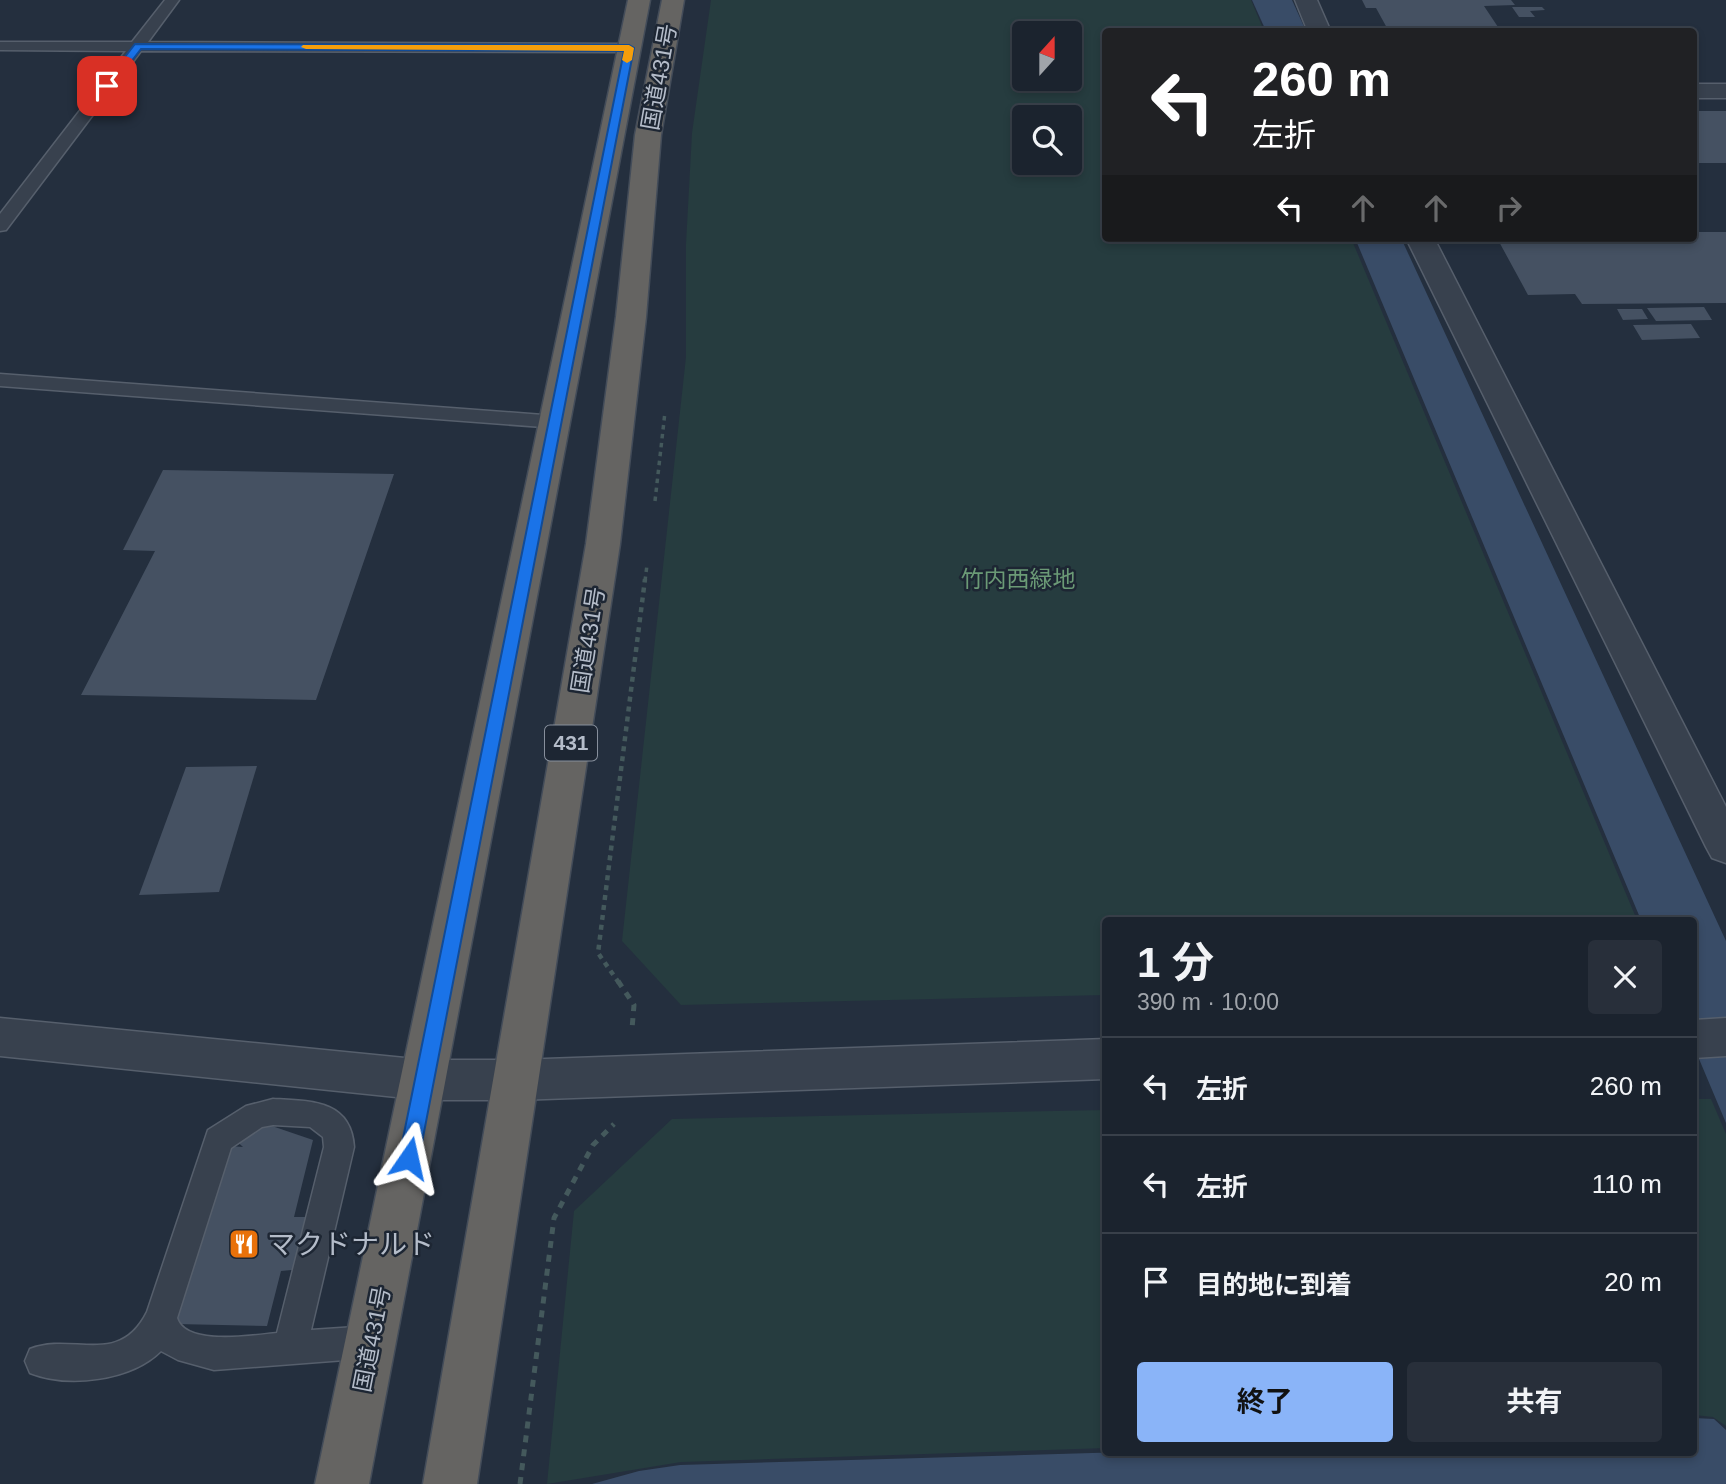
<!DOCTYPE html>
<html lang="ja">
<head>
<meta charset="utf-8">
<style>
	body { margin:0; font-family:Helvetica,"Noto Sans JP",sans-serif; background:#282f3a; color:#f1f3f6; height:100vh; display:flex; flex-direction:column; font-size:26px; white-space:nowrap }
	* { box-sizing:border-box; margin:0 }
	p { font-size:23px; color:#a0a4aa }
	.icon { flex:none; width:38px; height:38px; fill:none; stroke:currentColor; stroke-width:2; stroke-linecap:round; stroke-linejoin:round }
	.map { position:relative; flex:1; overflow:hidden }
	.side { position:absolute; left:1102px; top:917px; width:595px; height:539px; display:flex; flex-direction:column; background:#1b232e; border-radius:7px; box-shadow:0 4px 10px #0003,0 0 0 2px #39404a }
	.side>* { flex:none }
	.guide { position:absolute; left:1102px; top:28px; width:595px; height:214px; border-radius:7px; box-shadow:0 4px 10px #0003,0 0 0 2px #39404a; background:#202124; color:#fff; overflow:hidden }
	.needle { width:46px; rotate:21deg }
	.buttons { position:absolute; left:1012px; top:21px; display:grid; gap:14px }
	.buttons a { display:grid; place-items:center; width:70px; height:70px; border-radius:7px; background:#1b232e; box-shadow:0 4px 10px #0003,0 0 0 2px #39404a; font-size:35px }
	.pin { position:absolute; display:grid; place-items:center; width:60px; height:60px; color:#fff; margin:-30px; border-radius:14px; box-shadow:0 4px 10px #0006 }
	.me { position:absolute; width:77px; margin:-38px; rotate:11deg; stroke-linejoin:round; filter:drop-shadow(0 0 5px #0008) }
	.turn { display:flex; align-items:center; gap:24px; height:147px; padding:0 35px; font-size:32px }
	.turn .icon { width:91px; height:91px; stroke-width:2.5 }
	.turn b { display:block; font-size:49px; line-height:60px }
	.lanes { display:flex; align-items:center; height:66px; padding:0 35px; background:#0003; justify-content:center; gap:35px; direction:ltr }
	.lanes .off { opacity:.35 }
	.round { display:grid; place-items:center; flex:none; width:74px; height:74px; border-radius:7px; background:#282f3a }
	.overview { display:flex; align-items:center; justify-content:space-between; height:119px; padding:0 35px }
	h1 { font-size:42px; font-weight:700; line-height:52px }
	.cta { display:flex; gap:14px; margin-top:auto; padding:14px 35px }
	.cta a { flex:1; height:80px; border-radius:7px; background:#8ab4f8; color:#111; font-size:28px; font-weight:700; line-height:80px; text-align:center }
	.cta a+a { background:#282f3a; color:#f1f3f6 }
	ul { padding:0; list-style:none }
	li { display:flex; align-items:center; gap:21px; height:98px; padding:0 35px; border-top:2px solid #39404a }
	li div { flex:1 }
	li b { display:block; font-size:26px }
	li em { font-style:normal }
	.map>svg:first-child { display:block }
	.green { fill:#263c3f; fill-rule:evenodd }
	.water { fill:#394c67 }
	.building { fill:#455162 }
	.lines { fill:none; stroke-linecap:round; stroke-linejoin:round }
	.service-casing { stroke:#565f6c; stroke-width:3 }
	.tertiary-casing { stroke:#565f6c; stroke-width:3 }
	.trunk-casing { stroke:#434c59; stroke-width:3 }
	.path-far2 { stroke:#44595c; stroke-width:3.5; stroke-dasharray:4.5 4.5; stroke-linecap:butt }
	.path-far1 { stroke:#44595c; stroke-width:4.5; stroke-dasharray:5 5; stroke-linecap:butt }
	.path { stroke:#44595c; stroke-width:5; stroke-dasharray:7 7; stroke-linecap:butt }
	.service { fill:#38414e; fill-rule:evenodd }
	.tertiary { fill:#38414e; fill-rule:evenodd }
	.trunk { fill:#656462; fill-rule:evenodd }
	.route { fill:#1a73e8; stroke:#114b97; stroke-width:2 }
	.slow { fill:#f59e0b }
	.labels { text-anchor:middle; stroke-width:5; stroke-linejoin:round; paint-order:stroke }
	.shield { fill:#1d2633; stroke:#878f9c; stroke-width:2 }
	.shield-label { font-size:21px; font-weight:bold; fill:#b4bcc9 }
	.street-label { font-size:23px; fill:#b4bcc9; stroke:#1d2633 }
	.park-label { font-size:23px; fill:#6b9a76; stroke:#1d2633 }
	.near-poi-label { font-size:28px; fill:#b4bcc9; stroke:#1d2633; text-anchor:start }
</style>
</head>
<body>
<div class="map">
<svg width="1726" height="1484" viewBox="0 0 1726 1484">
	<rect width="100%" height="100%" fill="#242f3e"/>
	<g class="green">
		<path d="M 711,0 L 1251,0 L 1264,31 L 1106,32 L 1106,238 L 1351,238 L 1637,920 L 1106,920 L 1106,995 L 681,1005 L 622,941 L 686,357 L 686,244 L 692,133 ZM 1024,33 L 1069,33 L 1069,79 L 1024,79 ZM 1024,117 L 1069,117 L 1069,163 L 1024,163 Z"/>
		<path d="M 1694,1099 L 1711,1099 L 1726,1134 L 1726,1426 L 1713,1417 L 1694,1415 Z"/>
		<path d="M 1106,1110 L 1106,1448 L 681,1462 L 547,1484 L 574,1211 L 672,1119 Z"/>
	</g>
	<g class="water">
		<path d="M 1252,0 L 1292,0 L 1306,31 L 1266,31 Z"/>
		<path d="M 1355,238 L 1401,238 L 1726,941 L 1726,1123 L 1694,1047 L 1694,920 L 1641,920 Z"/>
		<path d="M 1694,1418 L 1714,1419 L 1726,1430 L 1726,1484 L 592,1484 L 639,1471 L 680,1465 L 1126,1452 L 1694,1452 Z"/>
	</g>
	<g class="building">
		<path d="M 1362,0 L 1511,0 L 1515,5 L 1484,6 L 1498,27 L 1387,28 L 1376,8 L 1366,8 Z"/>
		<path d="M 1512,7 L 1542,7 L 1545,10 L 1530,11 L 1535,17 L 1519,17 Z"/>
		<rect x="1694" y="111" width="32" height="52"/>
		<path d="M 1694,232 L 1726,232 L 1726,303 L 1582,304 L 1575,294 L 1528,295 L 1497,238 L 1694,238 Z"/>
		<path d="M 1704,307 L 1712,320 L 1656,321 L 1647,308 Z"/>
		<path d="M 1617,309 L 1642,309 L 1648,319 L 1623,320 Z"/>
		<path d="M 1691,324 L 1700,338 L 1642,340 L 1633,325 Z"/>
		<path d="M 163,470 L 394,474 L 316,700 L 81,695 L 155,551 L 123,550 Z"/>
		<path d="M 257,766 L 219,892 L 139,895 L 186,767 Z"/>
		<path d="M 256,1115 L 269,1125 L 313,1140 L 294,1217 L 314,1217 L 302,1269 L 281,1271 L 267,1326 L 176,1324 L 229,1146 L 243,1147 L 231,1136 Z"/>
	</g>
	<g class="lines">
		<g class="service-casing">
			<g id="service">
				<path d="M 165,0 L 179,0 L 148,42 L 629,44 L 636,48 L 629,52 L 141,51 L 6,230 L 0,231 L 0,214 L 126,51 L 0,50 L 0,42 L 132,42 Z"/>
				<path d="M 0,374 L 556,416 L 563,418 L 566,422 L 563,426 L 556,428 L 0,386 Z"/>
				<path d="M 273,1099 C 311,1101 351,1100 354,1147 L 311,1330 L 371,1326 L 383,1330 L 387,1342 L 383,1354 L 371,1358 L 214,1370 L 178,1360 L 161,1351 C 131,1381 68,1388 30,1373 L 25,1361 L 30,1349 C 73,1332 119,1368 147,1312 L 208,1130 L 246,1106 ZM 273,1125 L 310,1127 L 323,1137 L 324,1147 L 277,1333 C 254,1335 186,1347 177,1318 L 231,1148 L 262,1127 Z"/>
			</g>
		</g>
		<g class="tertiary-casing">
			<g id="tertiary">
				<path d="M 1295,0 L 1317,0 L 1331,32 L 1308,32 Z"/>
				<rect x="1694" y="84" width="32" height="14"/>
				<path d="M 1406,238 L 1434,238 L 1726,807 L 1726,863 L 1712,858 L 1706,847 Z"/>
				<path d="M 0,1018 L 425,1060 L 517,1060 L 1106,1039 L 1106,1079 L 517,1100 L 425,1100 L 0,1056 Z"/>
				<path d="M 1726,1018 L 1726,1056 L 1694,1058 L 1694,1020 Z"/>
			</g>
		</g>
		<g class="trunk-casing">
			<g id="trunk">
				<path d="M 628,0 L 650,0 L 369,1484 L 315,1484 Z"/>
				<path d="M 662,0 L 684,0 L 661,135 L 646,317 L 620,544 L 477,1484 L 423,1484 L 586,544 L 616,317 L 635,135 Z"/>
			</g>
		</g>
		<g class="path-far2">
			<path d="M 655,501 L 665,412"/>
			<path d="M 645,581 L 647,565"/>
		</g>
		<path class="path-far1" d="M 619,983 L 598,953 L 645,579"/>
		<g class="path">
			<path d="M 618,981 L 634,1005 L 632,1029"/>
			<path d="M 520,1484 L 554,1218 L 593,1145 L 614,1124"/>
		</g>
		<use href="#service" class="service"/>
		<use href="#tertiary" class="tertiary"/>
		<use href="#trunk" class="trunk"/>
	</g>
	<path class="route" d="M 135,44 L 629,45 L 634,48 L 419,1158 L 416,1165 L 409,1167 L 402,1165 L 399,1158 L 624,51 L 141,49 L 111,88 L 104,88 L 104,84 Z"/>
	<path class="slow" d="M 303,45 L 629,45 L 634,48 L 632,60 L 627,63 L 622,60 L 624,51 L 306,49 L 301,47 Z"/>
	<defs>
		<g id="restaurant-square" transform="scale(1.575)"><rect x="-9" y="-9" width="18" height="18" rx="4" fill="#e8710a" stroke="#1d2633"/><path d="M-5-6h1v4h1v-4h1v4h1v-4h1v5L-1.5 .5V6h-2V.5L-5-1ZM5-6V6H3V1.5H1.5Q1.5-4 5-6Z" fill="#fff"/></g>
	</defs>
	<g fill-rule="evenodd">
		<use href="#restaurant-square" x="244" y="1244"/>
	</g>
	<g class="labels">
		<rect class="shield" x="545" y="725.5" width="52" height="35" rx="5"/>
		<g class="shield-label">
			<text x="571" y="750">431</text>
		</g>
		<g class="street-label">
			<text transform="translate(659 77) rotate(-80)" y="8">国道431号</text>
			<text transform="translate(588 640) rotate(-81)" y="8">国道431号</text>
			<text transform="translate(372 1339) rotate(-79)" y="8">国道431号</text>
		</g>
		<g class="park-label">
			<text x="1018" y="587">竹内西緑地</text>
		</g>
		<g class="near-poi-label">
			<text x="267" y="1254">マクドナルド</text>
		</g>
	</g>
</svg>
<div class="buttons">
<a><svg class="needle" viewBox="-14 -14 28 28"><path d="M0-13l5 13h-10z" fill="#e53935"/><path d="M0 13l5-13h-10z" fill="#a0a4aa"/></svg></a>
<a><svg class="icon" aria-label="search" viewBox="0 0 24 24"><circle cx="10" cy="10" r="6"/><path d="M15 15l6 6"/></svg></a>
</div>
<div class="pin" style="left:107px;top:86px;background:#d93025"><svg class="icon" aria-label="arrive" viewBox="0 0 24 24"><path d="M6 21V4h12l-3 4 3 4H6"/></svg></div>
<svg class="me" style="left:409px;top:1158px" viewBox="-20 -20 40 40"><path d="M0-17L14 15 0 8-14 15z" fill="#1a73e8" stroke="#fff" stroke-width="4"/></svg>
<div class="guide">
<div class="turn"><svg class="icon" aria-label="left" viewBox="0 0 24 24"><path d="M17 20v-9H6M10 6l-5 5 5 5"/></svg><div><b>260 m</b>左折</div></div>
<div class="lanes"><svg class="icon" aria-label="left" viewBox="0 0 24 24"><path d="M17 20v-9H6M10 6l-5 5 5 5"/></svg><svg class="icon off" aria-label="ahead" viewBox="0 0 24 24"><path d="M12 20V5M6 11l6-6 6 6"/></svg><svg class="icon off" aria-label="ahead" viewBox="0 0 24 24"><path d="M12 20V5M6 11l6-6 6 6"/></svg><svg class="icon off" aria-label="right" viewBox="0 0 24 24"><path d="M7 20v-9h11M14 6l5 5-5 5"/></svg></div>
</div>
<section class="side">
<div class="overview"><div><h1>1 分</h1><p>390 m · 10:00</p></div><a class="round"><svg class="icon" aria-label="close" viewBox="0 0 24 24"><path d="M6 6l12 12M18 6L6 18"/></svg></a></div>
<ul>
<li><svg class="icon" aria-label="left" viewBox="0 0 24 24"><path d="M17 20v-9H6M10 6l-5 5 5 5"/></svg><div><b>左折</b></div><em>260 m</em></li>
<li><svg class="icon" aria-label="left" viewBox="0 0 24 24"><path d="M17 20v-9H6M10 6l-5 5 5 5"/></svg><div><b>左折</b></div><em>110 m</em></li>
<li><svg class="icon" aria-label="arrive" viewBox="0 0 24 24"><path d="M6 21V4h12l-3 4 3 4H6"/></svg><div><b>目的地に到着</b></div><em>20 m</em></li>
</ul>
<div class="cta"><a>終了</a><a>共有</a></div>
</section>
</div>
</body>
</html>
